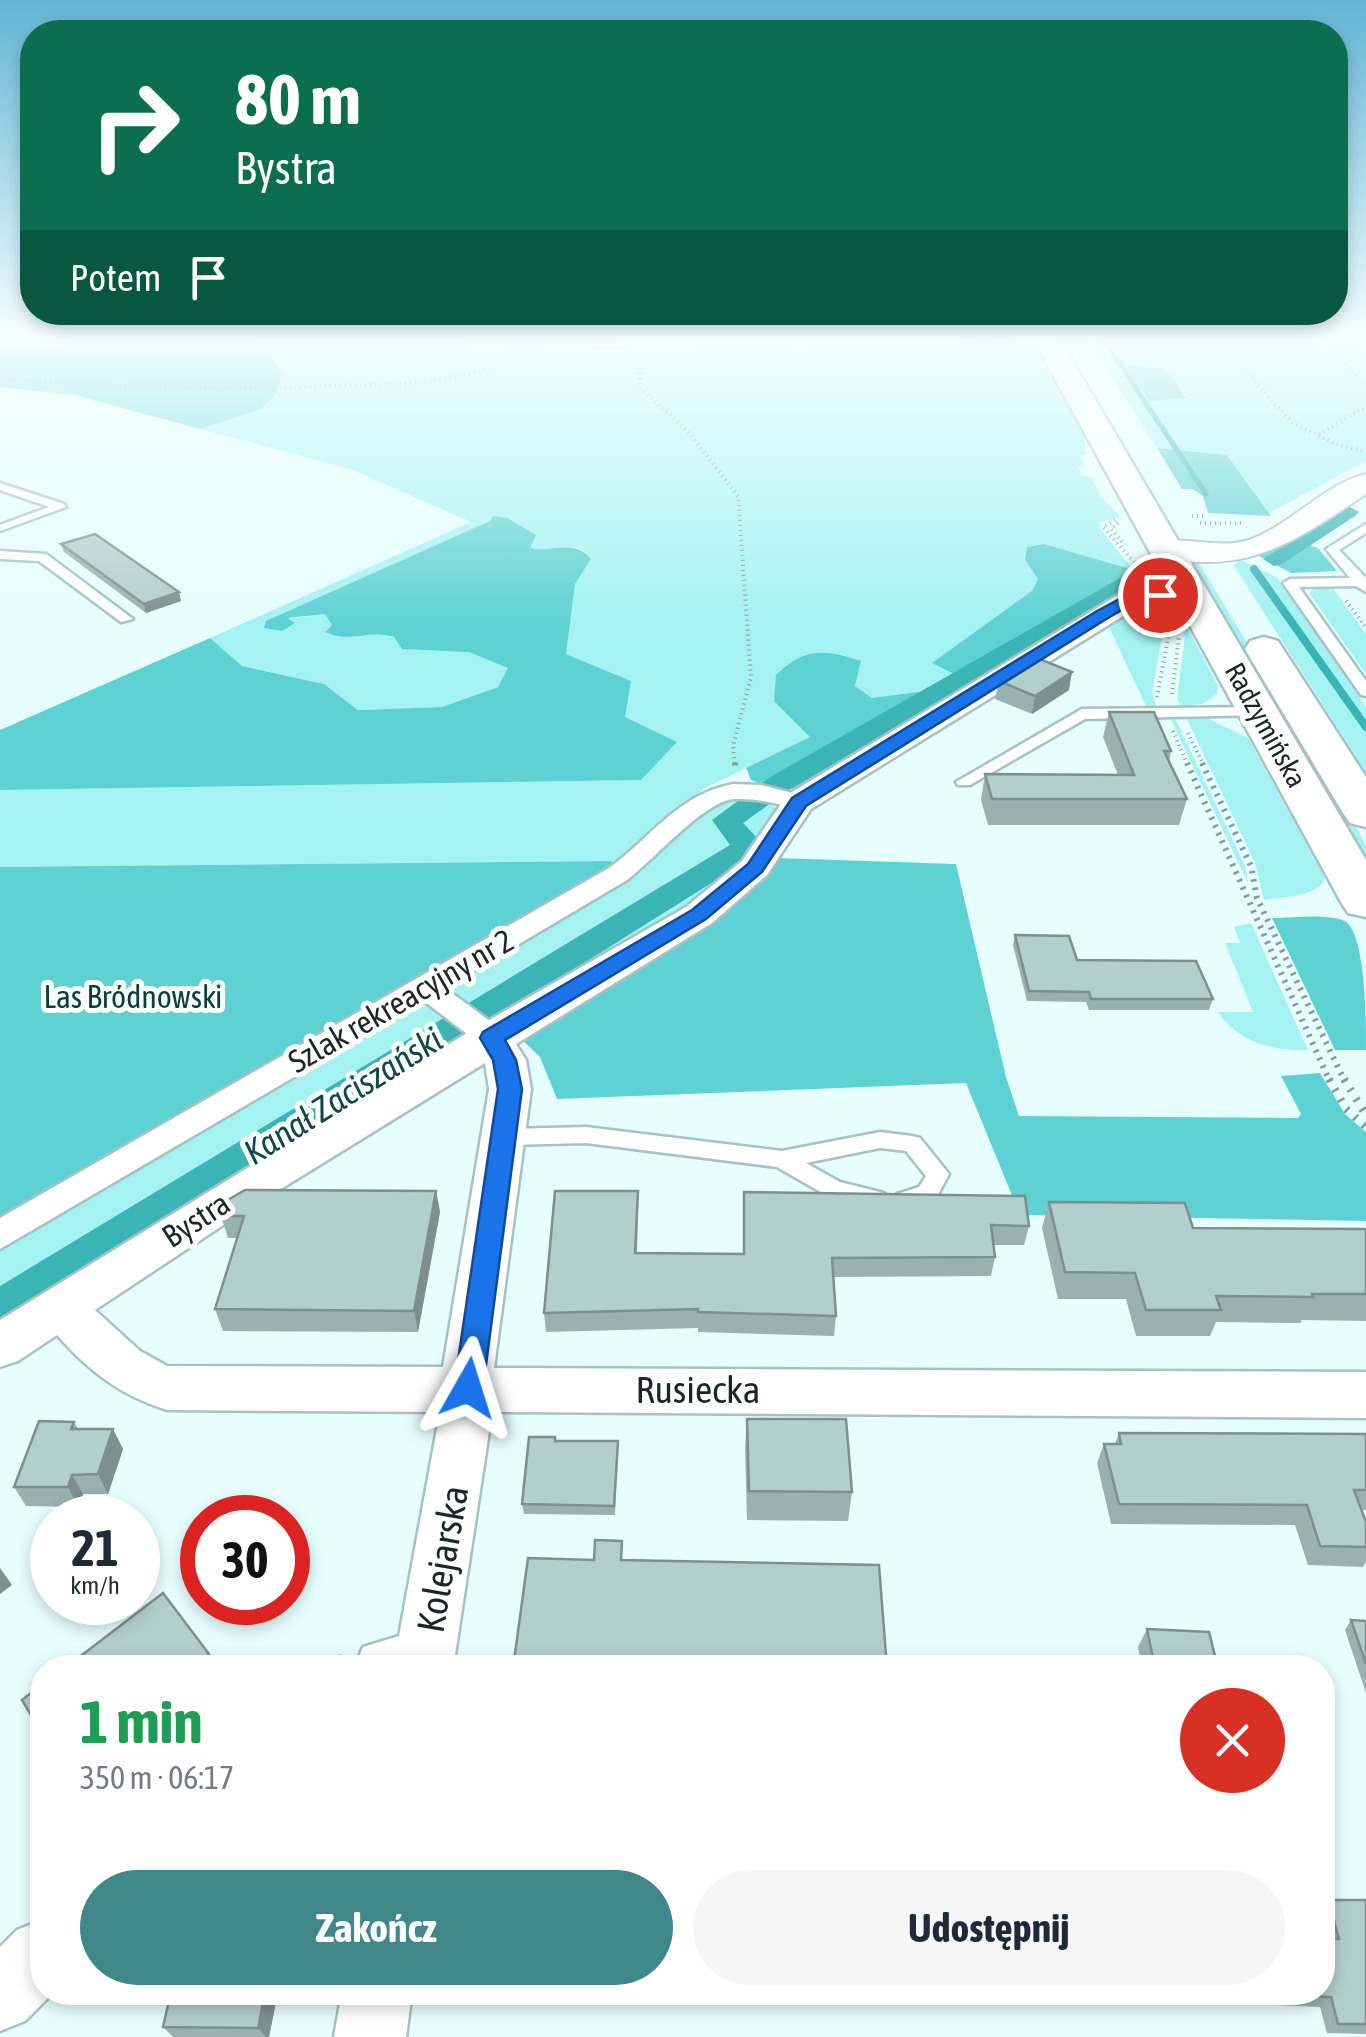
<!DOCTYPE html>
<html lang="pl">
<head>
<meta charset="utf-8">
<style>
	body { margin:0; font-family:"Asap Condensed",sans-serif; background:#f6f6f7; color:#1f2937; height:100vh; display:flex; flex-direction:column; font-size:38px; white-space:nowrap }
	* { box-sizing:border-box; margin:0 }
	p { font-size:32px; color:#747a83 }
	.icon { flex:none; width:55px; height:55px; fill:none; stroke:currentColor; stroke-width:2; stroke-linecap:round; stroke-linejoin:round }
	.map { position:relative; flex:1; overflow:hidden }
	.side { position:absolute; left:30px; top:1655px; width:1305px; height:350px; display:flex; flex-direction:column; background:#fff; border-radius:40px; box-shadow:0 5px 15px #0003 }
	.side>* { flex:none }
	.banner { position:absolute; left:20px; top:20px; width:1328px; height:305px; border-radius:40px; box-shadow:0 5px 15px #0003; background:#0b6e4f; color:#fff; overflow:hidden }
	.speed { position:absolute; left:30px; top:1495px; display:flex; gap:20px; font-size:50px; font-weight:700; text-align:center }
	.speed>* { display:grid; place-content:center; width:130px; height:130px; border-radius:50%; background:#fff; box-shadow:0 5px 15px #0003; line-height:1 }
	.speed small { font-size:25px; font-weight:400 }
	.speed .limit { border:15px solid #d22; background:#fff; color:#111 }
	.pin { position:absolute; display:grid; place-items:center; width:85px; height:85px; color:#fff; margin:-42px; border:5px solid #fff; border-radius:50%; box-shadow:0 2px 10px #0007 }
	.me { position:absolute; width:110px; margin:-55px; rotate:6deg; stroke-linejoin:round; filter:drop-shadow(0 0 8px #0008) }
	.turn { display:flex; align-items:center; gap:35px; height:210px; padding:0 50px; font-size:45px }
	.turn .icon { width:130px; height:130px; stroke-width:2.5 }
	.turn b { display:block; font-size:70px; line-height:85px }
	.then { display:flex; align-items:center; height:95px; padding:0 50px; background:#0003; gap:20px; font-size:38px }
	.round { display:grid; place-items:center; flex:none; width:105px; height:105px; border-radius:52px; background:#f6f6f7 }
	.head { display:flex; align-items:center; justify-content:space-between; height:170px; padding:0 50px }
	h1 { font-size:60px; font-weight:700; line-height:75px; color:#1e9e55 }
	.primary-button { display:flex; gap:20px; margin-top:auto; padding:20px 50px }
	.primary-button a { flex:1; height:115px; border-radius:60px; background:#3f8788; color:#fff; font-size:40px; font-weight:700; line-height:115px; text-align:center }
	.primary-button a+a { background:#f6f6f7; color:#1f2937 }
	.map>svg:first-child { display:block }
	.green { fill:#a4f2f2 }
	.forest { fill:#5ed2d3 }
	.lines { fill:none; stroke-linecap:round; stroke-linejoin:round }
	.stream-far1 { stroke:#3bb4b5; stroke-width:5 }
	.stream { stroke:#3bb4b5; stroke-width:8 }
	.canal { fill:#3bb4b5; fill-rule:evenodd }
	.service-casing { stroke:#a6c2c2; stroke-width:5 }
	.pedestrian-casing { stroke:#a6c2c2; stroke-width:5 }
	.minor-casing { stroke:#a6c2c2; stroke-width:5 }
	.tertiary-casing { stroke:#a6c2c2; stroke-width:4 }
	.secondary-casing { stroke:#a6c2c2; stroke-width:5 }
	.path-far3 { stroke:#899a9a; stroke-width:4; stroke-dasharray:1 4; stroke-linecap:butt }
	.path-far2 { stroke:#899a9a; stroke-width:6; stroke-dasharray:2.5 6; stroke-linecap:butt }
	.path-far1 { stroke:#899a9a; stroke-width:8; stroke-dasharray:2.5 9; stroke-linecap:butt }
	.path { stroke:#899a9a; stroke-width:10; stroke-dasharray:4 11; stroke-linecap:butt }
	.service { fill:#fff; fill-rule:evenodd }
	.pedestrian { fill:#fff; fill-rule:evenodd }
	.minor { fill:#fff; fill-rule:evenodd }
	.tertiary { fill:#fff; fill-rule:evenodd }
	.secondary { fill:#fff; fill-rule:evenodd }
	.wall { fill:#99b1b0 }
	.shaded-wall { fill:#7d9090 }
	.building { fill:#b2cecd; stroke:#7d9090; stroke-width:2.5 }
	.route { fill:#1a73e8; stroke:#114b97; stroke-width:2.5 }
	.labels { text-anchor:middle; stroke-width:10; stroke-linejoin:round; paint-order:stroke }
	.far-street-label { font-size:28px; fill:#1c2626; stroke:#fff }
	.park-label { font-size:32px; fill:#084040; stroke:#fff }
	.street-label { font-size:32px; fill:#1c2626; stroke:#fff }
	.water-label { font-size:35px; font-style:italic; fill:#124747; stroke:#fff }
	.near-street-label { font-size:38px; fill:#1c2626; stroke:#fff }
</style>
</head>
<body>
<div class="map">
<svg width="1366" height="2037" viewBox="0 0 1366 2037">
	<rect width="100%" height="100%" fill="#e7fefe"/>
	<g class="green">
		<path d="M 261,340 L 1033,340 L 1083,433 L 1086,455 L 1080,456 L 1085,466 L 1078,466 L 1082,476 L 1091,477 L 1101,497 L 1121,517 L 1101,522 L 1099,528 L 1134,570 L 1044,544 L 1025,560 L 1038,579 L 1032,592 L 933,663 L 959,676 L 932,690 L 872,698 L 855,686 L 861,662 L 811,737 L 705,788 L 681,808 L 639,868 L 672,841 L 711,798 L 755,797 L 722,821 L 724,828 L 740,841 L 739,849 L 0,1303 L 0,1226 L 610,861 L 0,867 L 0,790 L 641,780 L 676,742 L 624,717 L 631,681 L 566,654 L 575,584 L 591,559 C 575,535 551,558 530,548 C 517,542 504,526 493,516 L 490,521 L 286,619 L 325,614 L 333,625 L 325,631 L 375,632 L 394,637 L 402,649 L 469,651 L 509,668 L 498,687 L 442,707 L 358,710 L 324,684 L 242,666 L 210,638 L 471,522 L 350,469 L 200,429 L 261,409 L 281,374 Z"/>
		<path d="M 1088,340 L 1366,340 L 1366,461 L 1269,513 L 1227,455 L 1157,448 Z"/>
		<path d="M 1239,559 L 1278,578 L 1366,707 L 1366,772 L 1234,566 Z"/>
		<path d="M 1193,560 L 1198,561 L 1353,820 L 1366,846 L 1366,868 L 1191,569 Z"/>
		<path d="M 1332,587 L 1366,634 L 1366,674 L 1309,593 L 1314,589 Z"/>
		<path d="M 1149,599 L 1164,627 L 1152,692 L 1156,706 L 1146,706 L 1105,619 Z"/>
		<path d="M 1169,602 L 1176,605 L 1218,686 L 1217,694 L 1203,704 L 1181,706 L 1177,698 L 1185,636 Z"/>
		<path d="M 1187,719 L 1209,719 L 1248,738 L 1325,878 C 1317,898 1284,896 1264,900 L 1255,863 Z"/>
		<path d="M 1171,720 L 1176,720 L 1246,868 L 1248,883 Z"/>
		<path d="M 761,799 L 780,810 L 747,860 L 710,891 L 599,956 L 493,1027 L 480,1017 L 746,853 L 750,842 L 731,821 Z"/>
		<path d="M 1251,923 L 1308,1050 C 1273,1051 1239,1043 1218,1012 L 1253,1012 L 1225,943 L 1240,943 L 1234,927 Z"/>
		<path d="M 463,1027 L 476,1037 L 0,1331 L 0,1313 Z"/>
	</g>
	<g class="forest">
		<path d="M 0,340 L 261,340 L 282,374 L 277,393 L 261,409 L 200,429 L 74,395 L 0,387 Z"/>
		<path d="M 1124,365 L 1165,368 L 1186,398 L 1149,401 Z"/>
		<path d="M 1157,448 L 1227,455 L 1271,516 L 1208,513 L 1203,496 L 1192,489 L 1182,489 Z"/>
		<path d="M 493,516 L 507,518 L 536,535 L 530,548 C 551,553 575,538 591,559 L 575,584 L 566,654 L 631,681 L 625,717 L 677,742 L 641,780 L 0,790 L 0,730 L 210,638 L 242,666 L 324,684 L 358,710 L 442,707 L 498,687 L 508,668 L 469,652 L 402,649 L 394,637 C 366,629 352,644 325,632 L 332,625 L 325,614 L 288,618 L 295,623 L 282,631 L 264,628 L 266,621 L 490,521 Z"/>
		<path d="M 1289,538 L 1318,548 L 1337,571 L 1291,573 L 1257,555 Z"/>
		<path d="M 1044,544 L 1134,570 L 1143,590 L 1119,598 L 803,788 L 777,790 L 751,780 L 746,768 L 810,737 L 774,701 L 776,675 C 804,647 825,649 861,661 L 855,686 L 872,698 L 932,690 L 958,676 L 932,663 L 1032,591 L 1038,579 L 1025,560 L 1027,547 Z"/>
		<path d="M 776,858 L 956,864 L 1006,1077 L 1019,1116 L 1298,1118 L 1301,1114 L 1281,1076 L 1320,1073 L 1345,1114 L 1366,1132 L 1366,1221 L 1020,1215 L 966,1083 L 557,1099 L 540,1057 L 516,1034 L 715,922 Z"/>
		<path d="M 610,861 L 621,867 L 0,1226 L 0,867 Z"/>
		<path d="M 1272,918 C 1293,918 1326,913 1345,921 C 1366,934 1366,1021 1366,1050 L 1335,1050 Z"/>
	</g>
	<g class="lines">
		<path class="stream-far1" d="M 1104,340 L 1206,494"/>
		<path class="stream" d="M 1254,569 L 1366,727"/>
		<g class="canal">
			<path d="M 1348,506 L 1359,512 L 1355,516 L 1282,564 L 1274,566 L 1263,559 Z"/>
			<path d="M 1158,565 L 1169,572 L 1166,577 L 1143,584 L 792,788 L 743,823 L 760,841 L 756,855 L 15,1320 L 0,1326 L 0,1286 L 730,845 L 712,820 L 772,776 L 1127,574 Z"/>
		</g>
		<g class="service-casing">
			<g id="service">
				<path d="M 976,340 L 971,343 L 470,347 L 465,344 L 470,341 Z"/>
				<path d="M 985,340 L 1048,340 L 1053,343 L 1048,346 Z"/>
				<path d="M 0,483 L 64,504 L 66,507 L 0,531 L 0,525 L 49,507 L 0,490 Z"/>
				<path d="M 1366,524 L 1366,533 L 1339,550 L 1366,578 L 1366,592 L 1356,586 L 1299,587 L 1366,681 L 1366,696 L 1361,695 L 1283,583 L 1290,579 L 1350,578 L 1326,549 Z"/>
				<path d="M 0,551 L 46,554 L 133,619 L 121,622 L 39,561 L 0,559 Z"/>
				<path d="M 1259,707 L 1264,709 L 1264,715 L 1085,719 L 970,785 L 958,785 L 956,782 L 1082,709 Z"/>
				<path d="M 586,1127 L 782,1151 L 880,1132 L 912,1136 L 920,1138 L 949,1174 L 935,1200 L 912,1208 L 897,1206 L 894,1200 L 897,1194 L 919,1187 L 926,1176 L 906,1151 L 880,1148 L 806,1163 L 840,1182 L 884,1193 L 887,1199 L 884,1205 L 876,1208 L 826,1195 L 777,1167 L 586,1143 L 504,1145 L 496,1143 L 493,1137 L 496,1131 L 504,1129 Z"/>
			</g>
		</g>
		<g class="pedestrian-casing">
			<path id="pedestrian" d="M 733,784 L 761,785 L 808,797 L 811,802 L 799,809 C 778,804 757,798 735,799 C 705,800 655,859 627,880 L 445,988 L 502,1030 L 506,1037 L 502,1044 L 491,1047 L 480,1044 L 424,1001 L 0,1249 L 0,1218 L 609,868 C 653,836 677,795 733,784 Z"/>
		</g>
		<g class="minor-casing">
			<g id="minor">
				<path d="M 1192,587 L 1205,595 L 1201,601 L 1136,608 L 811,809 L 767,875 L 712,923 L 516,1044 L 526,1060 L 531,1089 L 494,1368 L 1366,1372 L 1366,1418 L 492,1412 L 453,1668 L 354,1668 L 363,1647 L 399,1636 L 440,1412 L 167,1410 C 120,1395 90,1372 57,1335 L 18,1361 L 0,1367 L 0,1320 L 477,1027 L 686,907 L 742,861 L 787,795 L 1120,594 ZM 485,1063 L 489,1089 L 443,1367 L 167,1366 L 140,1351 L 95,1310 L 237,1216 Z"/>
				<path d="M 42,1920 L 42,1992 L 54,1992 L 25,2021 L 0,2031 L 0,1947 L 17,1930 Z"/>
				<path d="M 342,1992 L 412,1992 L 406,2037 L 334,2037 Z"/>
			</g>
		</g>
		<g class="tertiary-casing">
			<path id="tertiary" d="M 1366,474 L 1366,494 C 1294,542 1246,578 1155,555 L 1151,549 L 1155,543 C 1186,535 1218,550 1249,540 C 1291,525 1324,484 1366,474 Z"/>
		</g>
		<g class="secondary-casing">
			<g id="secondary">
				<path d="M 1034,340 L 1060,340 L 1366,860 L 1366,917 L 1348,913 L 1341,902 Z"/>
				<path d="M 1264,637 L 1278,641 L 1366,777 L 1366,827 L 1350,823 L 1343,813 L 1245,649 L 1250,641 Z"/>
			</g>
		</g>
		<g class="path-far3">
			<path d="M 1219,340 L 1291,422 L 1333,443 L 1366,452"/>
			<path d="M 1320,340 L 1366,385"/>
			<path d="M 640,358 L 640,387 L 690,434 L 738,496 L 751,677 L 733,746 L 735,766"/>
			<path d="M 0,379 C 112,387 223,390 335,386 C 392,384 447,385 500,364"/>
			<path d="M 1319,434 L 1366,407"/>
			<path d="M 1192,516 L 1207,516"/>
			<path d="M 1115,520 L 1103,527 L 1134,562"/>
			<path d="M 1118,523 L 1111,529 L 1125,545"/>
			<path d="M 1200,523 L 1243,523"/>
			<path d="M 1346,601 L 1366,628"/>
			<path d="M 1172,694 L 1179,637"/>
			<path d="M 1157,697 L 1169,633 L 1163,617"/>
			<path d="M 1173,731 L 1188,766"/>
			<path d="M 1188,733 L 1204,766"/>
		</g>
		<g class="path-far2">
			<path d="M 735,763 L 735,769"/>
			<path d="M 1187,763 L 1330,1082"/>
			<path d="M 1202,763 L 1251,866 L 1257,898 L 1345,1082"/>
		</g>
		<g class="path-far1">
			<path d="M 1329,1079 L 1346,1109 L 1366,1127"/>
			<path d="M 1344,1079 L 1366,1115"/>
		</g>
		<path class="path" d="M 326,1668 L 343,1658"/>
		<use href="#service" class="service"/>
		<use href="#pedestrian" class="pedestrian"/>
		<use href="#minor" class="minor"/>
		<use href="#tertiary" class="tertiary"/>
		<use href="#secondary" class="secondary"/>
	</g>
	<g class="wall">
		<path d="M 61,544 L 181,601 L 146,613 L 64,552 Z"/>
		<path d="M 999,681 L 1069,690 L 1032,714 L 995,699 Z"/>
		<path d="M 1109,712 L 1171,751 L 1169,761 L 1187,799 L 1179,825 L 988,825 L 981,800 L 985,774 L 1118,775 L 1103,737 Z"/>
		<path d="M 1015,935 L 1077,960 L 1213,999 L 1209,1010 L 1089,1010 L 1086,1002 L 1027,1001 L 1013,945 Z"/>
		<path d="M 436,1191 L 440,1212 L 418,1332 L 223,1331 L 215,1309 L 237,1238 L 228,1238 L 221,1216 Z"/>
		<path d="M 744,1192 L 1029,1226 L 1024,1245 L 994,1245 L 995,1257 L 991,1276 L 833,1277 L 836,1316 L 834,1336 L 698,1332 L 698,1328 L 546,1332 L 544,1313 L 638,1211 L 637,1253 L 743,1254 Z"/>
		<path d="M 1049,1202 L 1193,1228 L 1366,1229 L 1366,1321 L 1302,1320 L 1300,1323 L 1216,1322 L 1210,1336 L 1136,1336 L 1126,1299 L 1058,1299 L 1042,1228 Z"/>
		<path d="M 747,1419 L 852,1492 L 848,1521 L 747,1520 L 745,1448 Z"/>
		<path d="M 74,1422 L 78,1429 L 123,1449 L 108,1494 L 83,1494 L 79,1507 L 26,1506 L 14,1487 Z"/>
		<path d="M 1119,1433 L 1366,1434 L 1366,1510 L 1361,1510 L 1366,1522 L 1366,1562 L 1363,1567 L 1308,1565 L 1295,1525 L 1111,1524 L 1097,1463 L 1104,1444 L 1115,1444 Z"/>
		<path d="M 556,1441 L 618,1451 L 615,1515 L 524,1514 L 522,1504 Z"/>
		<path d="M 622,1560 L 887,1668 L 515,1668 L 514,1661 Z"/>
		<path d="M 1351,1620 L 1366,1621 L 1366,1693 L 1345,1630 Z"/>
		<path d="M 1147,1629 L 1218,1668 L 1142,1668 L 1138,1647 Z"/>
		<path d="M 1328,1900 L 1366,1900 L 1366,2034 L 1327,2033 L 1320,2007 L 1204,2002 L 1202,1992 L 1322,1992 L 1325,1939 L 1322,1929 L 1322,1905 Z"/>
		<path d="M 171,1992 L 278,1992 L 269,2037 L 173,2037 L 163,2027 Z"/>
	</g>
	<g class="shaded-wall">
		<path d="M 179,592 L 181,601 L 146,613 L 144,604 Z"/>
		<path d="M 1072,672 L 1069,690 L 1032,714 L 1035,696 Z"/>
		<path d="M 436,1191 L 440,1212 L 418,1332 L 414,1311 Z"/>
		<path d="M 113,1429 L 123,1449 L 108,1494 L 98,1474 Z"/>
		<path d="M 72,1475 L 83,1494 L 79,1507 L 68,1487 Z"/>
		<path d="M 0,1568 L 12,1585 L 0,1594 Z"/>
		<path d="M 209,1654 L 216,1668 L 192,1668 Z"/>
		<path d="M 265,1992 L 278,1992 L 269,2037 L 266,2037 L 258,2028 Z"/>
	</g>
	<g class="building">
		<path d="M 95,534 L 179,592 L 144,604 L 61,544 Z"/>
		<path d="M 1037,658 L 1072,672 L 1035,696 L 999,681 Z"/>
		<path d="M 1109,712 L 1154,712 L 1171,751 L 1164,751 L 1187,799 L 992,799 L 985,774 L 1134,775 Z"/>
		<path d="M 1015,935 L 1069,936 L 1077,960 L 1196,961 L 1213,999 L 1091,999 L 1089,992 L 1029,991 Z"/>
		<path d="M 245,1190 L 436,1191 L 414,1311 L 215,1309 L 244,1216 L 221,1216 L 226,1201 Z"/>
		<path d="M 555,1191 L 638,1191 L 635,1253 L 744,1254 L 744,1192 L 1025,1196 L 1029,1226 L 991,1225 L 995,1257 L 832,1258 L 836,1316 L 698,1312 L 698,1309 L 544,1313 Z"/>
		<path d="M 1049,1202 L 1185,1203 L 1193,1228 L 1366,1229 L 1366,1294 L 1312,1294 L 1313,1297 L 1216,1296 L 1221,1310 L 1146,1310 L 1135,1273 L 1065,1272 Z"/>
		<path d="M 747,1419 L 846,1419 L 852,1492 L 749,1491 Z"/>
		<path d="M 39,1421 L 74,1422 L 71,1429 L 113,1429 L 98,1474 L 72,1475 L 68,1487 L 14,1487 Z"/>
		<path d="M 1119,1433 L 1366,1434 L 1366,1490 L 1354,1490 L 1366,1522 L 1366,1547 L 1320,1546 L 1307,1505 L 1119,1504 L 1104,1444 L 1121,1444 Z"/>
		<path d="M 529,1437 L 555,1437 L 555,1441 L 618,1441 L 614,1506 L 522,1504 Z"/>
		<path d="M 595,1540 L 622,1541 L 621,1560 L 879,1565 L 887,1668 L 837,1668 L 836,1663 L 514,1661 L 528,1558 L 594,1560 Z"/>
		<path d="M 163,1593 L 209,1654 L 192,1668 L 65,1668 Z"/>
		<path d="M 1351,1620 L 1366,1621 L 1366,1664 Z"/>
		<path d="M 1147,1629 L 1209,1632 L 1218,1668 L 1155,1668 Z"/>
		<path d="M 42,1684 L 42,1734 L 22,1700 Z"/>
		<path d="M 1328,1900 L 1366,1900 L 1366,2024 L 1338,2024 L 1331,1997 L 1224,1992 L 1322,1992 L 1322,1939 L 1339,1939 Z"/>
		<path d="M 171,1992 L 265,1992 L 258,2028 L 163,2027 Z"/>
	</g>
	<linearGradient id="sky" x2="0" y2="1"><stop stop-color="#63b4d4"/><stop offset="0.54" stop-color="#f4ffff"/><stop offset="1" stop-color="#f4ffff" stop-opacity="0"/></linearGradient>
	<rect width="1366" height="625" fill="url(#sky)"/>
	<path class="route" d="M 1160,590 L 1165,592 L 1165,598 L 1136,602 L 1108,618 L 806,806 L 762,872 L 706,919 L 505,1040 L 516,1060 L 522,1089 L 483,1388 L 479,1396 L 468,1400 L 458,1396 L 454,1388 L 498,1089 L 493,1060 L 480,1038 L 483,1032 L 692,910 L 748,864 L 792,798 L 1097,611 L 1127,595 Z"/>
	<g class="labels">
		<g class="far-street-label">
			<text transform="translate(1266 725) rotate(61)" y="10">Radzymińska</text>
		</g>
		<g class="park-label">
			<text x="133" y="1008">Las Bródnowski</text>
		</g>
		<g class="street-label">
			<text transform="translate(401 1001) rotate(-30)" y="11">Szlak rekreacyjny nr 2</text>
			<text transform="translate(196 1220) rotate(-33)" y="11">Bystra</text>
		</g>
		<g class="water-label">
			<text transform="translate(343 1096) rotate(-32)" y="12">Kanał Zaciszański</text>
		</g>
		<g class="near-street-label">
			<text x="698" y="1403">Rusiecka</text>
			<text transform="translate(443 1559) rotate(-80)" y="13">Kolejarska</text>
		</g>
	</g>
</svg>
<div class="speed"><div>21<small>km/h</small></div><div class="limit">30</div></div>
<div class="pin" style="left:1160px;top:595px;background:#d93025"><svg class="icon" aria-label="arrive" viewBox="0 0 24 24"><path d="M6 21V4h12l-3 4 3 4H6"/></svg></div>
<svg class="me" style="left:468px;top:1388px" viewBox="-20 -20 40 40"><path d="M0-17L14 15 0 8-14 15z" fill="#1a73e8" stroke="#fff" stroke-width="4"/></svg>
<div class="banner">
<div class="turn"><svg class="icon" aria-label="right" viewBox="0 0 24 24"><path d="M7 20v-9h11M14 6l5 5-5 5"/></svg><div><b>80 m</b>Bystra</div></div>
<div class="then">Potem<svg class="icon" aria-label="arrive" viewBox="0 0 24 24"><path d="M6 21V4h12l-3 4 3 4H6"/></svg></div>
</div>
<section class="side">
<div class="head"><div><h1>1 min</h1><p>350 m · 06:17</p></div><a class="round" style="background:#d93025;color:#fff"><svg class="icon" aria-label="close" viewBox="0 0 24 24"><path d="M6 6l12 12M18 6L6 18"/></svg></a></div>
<div class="primary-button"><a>Zakończ</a><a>Udostępnij</a></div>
</section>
</div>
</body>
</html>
